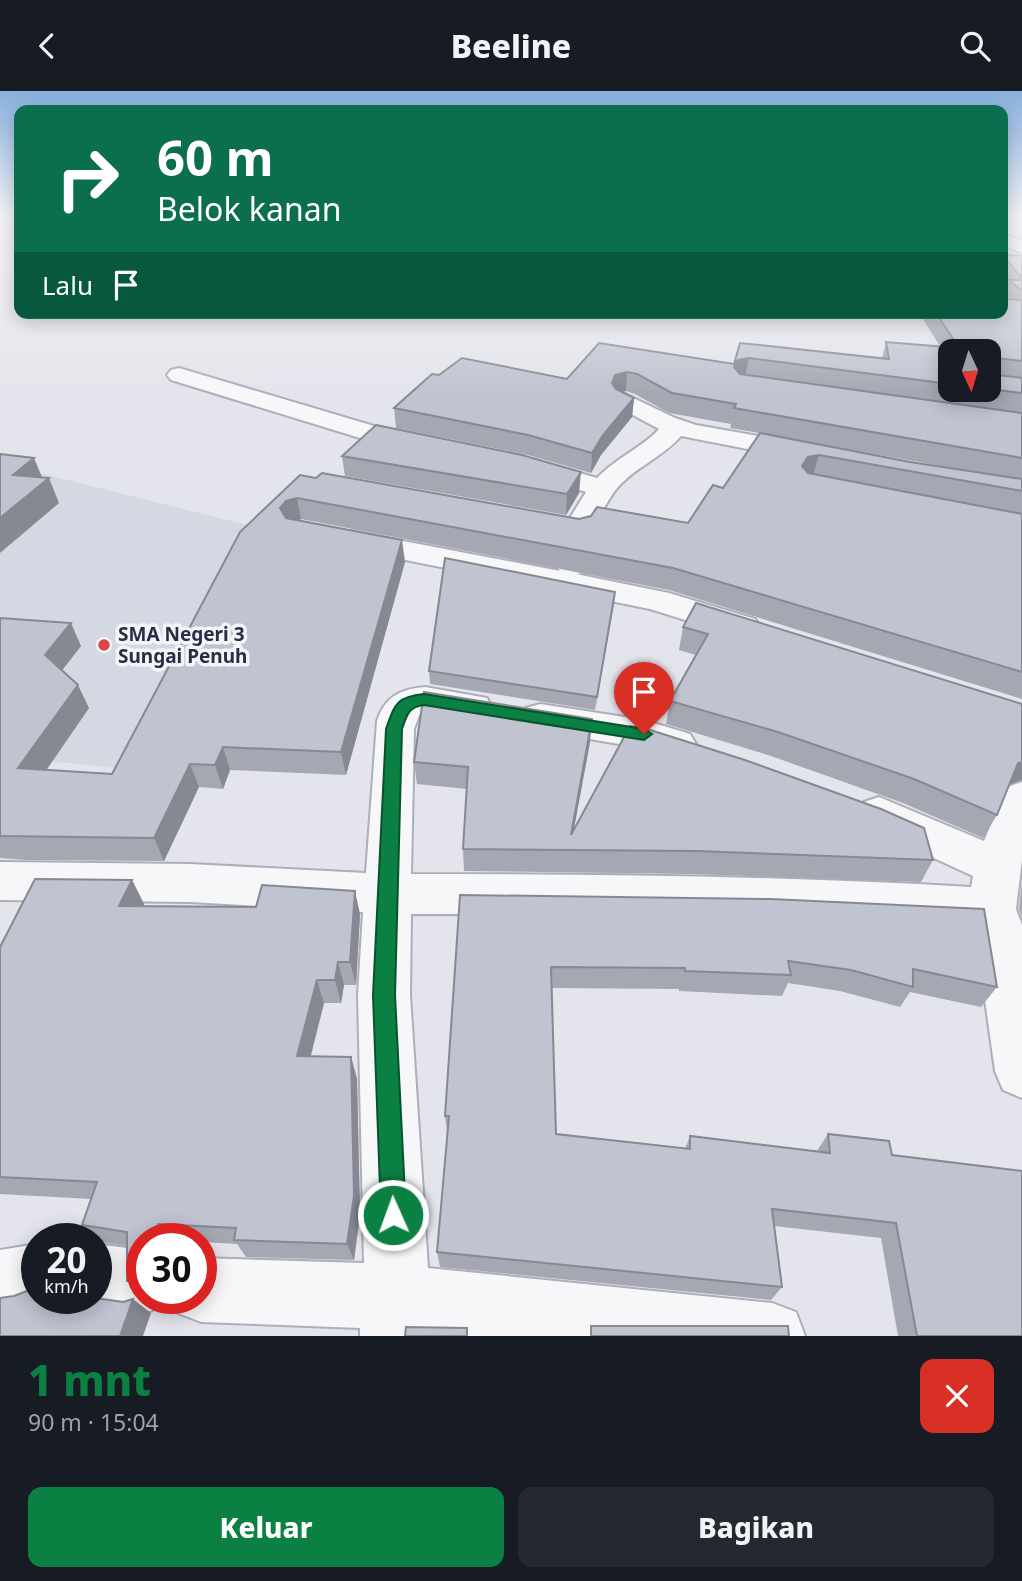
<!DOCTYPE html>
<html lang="id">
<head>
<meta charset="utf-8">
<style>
	body { margin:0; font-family:"Noto Sans",sans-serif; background:#242831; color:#f1f3f6; height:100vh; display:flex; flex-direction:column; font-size:26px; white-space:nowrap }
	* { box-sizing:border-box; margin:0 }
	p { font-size:23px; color:#9ea1a6 }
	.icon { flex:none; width:38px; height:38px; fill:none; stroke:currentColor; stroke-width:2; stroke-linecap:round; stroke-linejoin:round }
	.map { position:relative; height:1245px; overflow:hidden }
	.drawer { display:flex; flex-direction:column; background:#171b24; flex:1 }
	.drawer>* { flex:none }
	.banner { position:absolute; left:14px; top:14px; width:994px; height:214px; border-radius:14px; box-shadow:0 4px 18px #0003; background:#0b6e4f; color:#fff; overflow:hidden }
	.needle { width:46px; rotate:176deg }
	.fabs { position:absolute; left:938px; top:248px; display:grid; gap:14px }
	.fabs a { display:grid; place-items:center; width:63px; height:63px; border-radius:14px; background:#171b24; box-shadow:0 4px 18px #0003; font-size:35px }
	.speed { position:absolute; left:21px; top:1132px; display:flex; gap:14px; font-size:35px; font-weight:700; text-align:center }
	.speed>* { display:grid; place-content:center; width:91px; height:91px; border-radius:50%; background:#171b24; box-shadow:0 4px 18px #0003; line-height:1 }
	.speed small { font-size:18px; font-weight:400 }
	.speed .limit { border:10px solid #d22; background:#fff; color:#111 }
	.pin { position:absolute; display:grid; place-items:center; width:60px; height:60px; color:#fff; margin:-72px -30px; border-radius:50% 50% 50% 0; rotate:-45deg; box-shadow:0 0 7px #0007 }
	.pin .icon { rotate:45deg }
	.me { position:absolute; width:77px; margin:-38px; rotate:358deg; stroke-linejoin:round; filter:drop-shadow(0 0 5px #0008) }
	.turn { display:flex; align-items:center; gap:24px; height:147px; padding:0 28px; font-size:32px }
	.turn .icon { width:91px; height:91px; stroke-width:2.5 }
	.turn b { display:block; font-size:49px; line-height:60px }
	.then { display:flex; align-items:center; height:66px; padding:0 28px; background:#0003; gap:14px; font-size:26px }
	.round { display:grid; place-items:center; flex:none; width:74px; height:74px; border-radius:14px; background:#242831 }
	.head { display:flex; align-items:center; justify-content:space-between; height:119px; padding:0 28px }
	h1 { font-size:42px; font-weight:800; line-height:52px; color:#0b8043 }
	.cta { display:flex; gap:14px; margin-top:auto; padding:14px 28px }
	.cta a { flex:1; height:80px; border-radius:14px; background:#0b8043; color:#fff; font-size:28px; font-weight:800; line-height:80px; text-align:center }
	.cta a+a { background:#242831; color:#f1f3f6 }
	header { display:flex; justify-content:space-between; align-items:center; height:91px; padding:0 28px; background:#171b24; font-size:32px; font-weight:800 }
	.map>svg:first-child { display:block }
	.built { fill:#d4d8e2 }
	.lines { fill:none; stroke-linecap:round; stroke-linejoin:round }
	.street-casing { stroke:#acaeba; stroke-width:4 }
	.street { fill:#f7f7fa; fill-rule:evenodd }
	.wall { fill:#a5a8b3; fill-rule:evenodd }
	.shaded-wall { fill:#868892 }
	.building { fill:#c0c3d0; stroke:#868892; stroke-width:2 }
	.route { fill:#0b8043; stroke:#07532c; stroke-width:2 }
	.poi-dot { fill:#d94741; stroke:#f4f5f9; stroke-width:2.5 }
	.labels { text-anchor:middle; stroke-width:7; stroke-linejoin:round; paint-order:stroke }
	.poi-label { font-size:19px; font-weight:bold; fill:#292e47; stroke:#f4f5f9; text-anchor:start }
</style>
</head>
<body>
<header><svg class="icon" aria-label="back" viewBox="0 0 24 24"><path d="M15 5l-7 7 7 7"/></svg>Beeline<svg class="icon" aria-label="search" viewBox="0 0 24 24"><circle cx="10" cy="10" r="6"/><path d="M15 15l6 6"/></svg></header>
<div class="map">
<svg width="1022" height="1245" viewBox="0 0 1022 1245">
	<rect width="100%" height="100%" fill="#e4e5ec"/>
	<path class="built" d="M 0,372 L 283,443 L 125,678 L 0,665 Z"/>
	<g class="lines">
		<g class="street-casing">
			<g id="street">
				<path d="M 1003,142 L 1022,150 L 1022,162 L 1003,154 Z"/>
				<path d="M 179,277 L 374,335 L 426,346 L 430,352 L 426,358 L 417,360 L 360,347 L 171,289 L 167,284 L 171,279 Z"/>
				<path d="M 625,303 L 675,327 L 696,334 L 803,353 L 812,355 L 816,361 L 812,367 L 803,369 L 681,345 C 661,368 632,377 614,401 C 607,412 596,428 593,440 C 589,454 592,469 583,482 L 576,483 L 669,502 L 755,528 L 760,536 L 755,544 L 743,547 L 650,518 L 351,458 L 340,455 L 336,449 L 340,443 L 351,440 L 560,480 L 556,475 L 563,438 L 586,401 L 521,382 L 517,376 L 521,370 L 531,368 L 597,387 C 617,366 642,357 659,338 L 616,315 L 613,310 L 616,305 Z"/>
				<path d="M 425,596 L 487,607 L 492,616 L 487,625 C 464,632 443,621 420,622 L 414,638 L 411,783 C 598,783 785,785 971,796 L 973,785 L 864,735 L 857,723 L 864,711 L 879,706 L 984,750 L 1007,696 L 1022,691 L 1022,769 L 1016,818 L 1022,834 L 1022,1007 L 1003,999 L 995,980 L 975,837 C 787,824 599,823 411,823 L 410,904 L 428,1177 L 772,1212 L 796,1221 L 805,1245 L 457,1245 L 427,1242 L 426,1245 L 360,1245 L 360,1237 L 201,1231 L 178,1222 L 172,1208 L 201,1208 L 201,1167 L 364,1172 L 358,904 L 363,821 L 190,811 L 0,809 L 0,771 L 190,773 L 366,782 L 377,630 C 385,606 400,598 425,596 Z"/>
				<path d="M 540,613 L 644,629 L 690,643 L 696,653 L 690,663 L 676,667 L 642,657 L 526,637 L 521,627 L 526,617 Z"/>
				<path d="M 37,1153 L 37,1208 L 60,1208 L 37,1217 L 0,1223 L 0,1159 Z"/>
				<path d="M 96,1153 L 142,1159 L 142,1208 L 167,1208 L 165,1214 L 142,1223 L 96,1217 L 73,1208 L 96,1208 Z"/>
			</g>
		</g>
		<use href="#street" class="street"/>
	</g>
	<g class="wall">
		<path d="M 1003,164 L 1022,165 L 1022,608 L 669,499 L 301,428 L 299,429 L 405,471 L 346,684 L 230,679 L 223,698 L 199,696 L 164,770 L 25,769 L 0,767 L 0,527 L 81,555 L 62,579 L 89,617 L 46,679 L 112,683 L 300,384 L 579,428 L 688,432 L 723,397 L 759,342 L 730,337 L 731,333 L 669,322 L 635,303 L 626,300 L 623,301 L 634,307 L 632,326 L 601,364 L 591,382 L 528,364 L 396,337 L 394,317 L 439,284 L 567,288 L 599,252 L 734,273 L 740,252 L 882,267 L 886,251 L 940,255 L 919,222 L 1003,222 L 1005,208 L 1003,206 L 1003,204 L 1007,193 L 1003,188 ZM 950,261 L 989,261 L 989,299 L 950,299 ZM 800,350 L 964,379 L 910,371 Z"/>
		<path d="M 342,365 L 579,402 L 566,424 L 345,385 Z"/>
		<path d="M 615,501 L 595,619 L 430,593 L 429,580 Z"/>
		<path d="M 683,536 L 1022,613 L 1009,693 L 997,724 L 983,747 L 903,712 L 771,665 L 666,633 L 670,610 L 696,564 L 679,559 Z"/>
		<path d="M 590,651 L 574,737 L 933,769 L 921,791 L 691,783 L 464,780 L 463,758 L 467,698 L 417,693 L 414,671 Z"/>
		<path d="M 132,789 L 144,813 L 143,815 L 360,823 L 356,894 L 344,894 L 341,912 L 324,912 L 311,965 L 351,966 L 357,988 L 360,1123 L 354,1169 L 246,1166 L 237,1153 L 201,1151 L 201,1148 L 142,1148 L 142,1203 L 127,1190 L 127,1155 L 100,1151 L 82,1134 L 91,1108 L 0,1103 L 0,856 Z"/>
		<path d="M 1022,790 L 1022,827 L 1019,818 Z"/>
		<path d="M 460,804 L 771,808 L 997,896 L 981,916 L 910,901 L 900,916 L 840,900 L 788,892 L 782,905 L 679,900 L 679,898 L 552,897 L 556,1043 L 685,1058 L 690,1045 L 817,1060 L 828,1043 L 892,1064 L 1022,1245 L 898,1245 L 881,1147 L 774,1135 L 782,1196 L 771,1209 L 440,1176 L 437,1161 L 447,1040 L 445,1025 Z"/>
	</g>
	<g class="shaded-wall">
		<path d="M 749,267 L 745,285 L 735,288 L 734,276 L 738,269 Z"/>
		<path d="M 627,281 L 626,300 L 614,304 L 612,292 L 615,284 Z"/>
		<path d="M 634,307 L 632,326 L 601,364 L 591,382 L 592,362 L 603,344 Z"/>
		<path d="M 819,364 L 813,384 L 802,386 L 802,375 L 808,366 Z"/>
		<path d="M 34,367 L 44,391 L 49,387 L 59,412 L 0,462 L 0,427 L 13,384 Z"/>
		<path d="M 581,381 L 579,402 L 566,424 L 567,403 Z"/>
		<path d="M 297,407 L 301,428 L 290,431 L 285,439 L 280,417 L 286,410 Z"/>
		<path d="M 402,449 L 405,471 L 346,684 L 341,661 Z"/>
		<path d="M 615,501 L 614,513 L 595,619 L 597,606 Z"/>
		<path d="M 71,532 L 81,555 L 56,587 L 45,564 Z"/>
		<path d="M 78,594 L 89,617 L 32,700 L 18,677 Z"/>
		<path d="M 592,628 L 590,651 L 570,759 L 571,744 Z"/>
		<path d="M 223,656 L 230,679 L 223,698 L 215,674 Z"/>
		<path d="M 1022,671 L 1022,689 L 1005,695 L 1018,672 Z"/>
		<path d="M 190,673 L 199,696 L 164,770 L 154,747 Z"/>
		<path d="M 132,789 L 144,813 L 132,838 L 119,815 Z"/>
		<path d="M 355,800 L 360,823 L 356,894 L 350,871 Z"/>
		<path d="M 338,871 L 344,894 L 341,912 L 335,889 Z"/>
		<path d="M 317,889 L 324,912 L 305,986 L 297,965 Z"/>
		<path d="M 351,966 L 357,988 L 360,1123 L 354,1169 L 347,1153 Z"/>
		<path d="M 158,1133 L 171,1148 L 153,1148 Z"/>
		<path d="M 133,1208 L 151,1222 L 143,1245 L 120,1245 Z"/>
	</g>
	<g class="building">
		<path d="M 1003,164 L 1022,165 L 1022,187 L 1003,165 Z"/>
		<path d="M 1008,189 L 1022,189 L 1022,199 Z"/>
		<path d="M 1003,208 L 1022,209 L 1022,270 L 995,267 L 994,278 L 989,279 L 989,261 L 950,261 L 950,293 L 749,267 L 738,269 L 734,276 L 740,283 L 1022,322 L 1022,367 L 734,317 L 736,313 L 672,302 L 637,283 L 627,281 L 615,284 L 612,292 L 616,298 L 634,307 L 603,344 L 592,362 L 528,344 L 394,317 L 432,283 L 439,284 L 462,267 L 567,288 L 599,252 L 734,273 L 740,252 L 889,268 L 886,251 L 959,257 L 936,222 L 1003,222 Z"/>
		<path d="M 989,283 L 1022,287 L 1022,302 L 989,298 Z"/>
		<path d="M 376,334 L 522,364 L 581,381 L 567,403 L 342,365 Z"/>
		<path d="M 760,342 L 910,371 L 1022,388 L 1022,400 L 819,364 L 808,366 L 802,375 L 808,382 L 1022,423 L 1022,581 L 673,477 L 297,407 L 286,410 L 280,417 L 286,427 L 402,449 L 341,661 L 223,656 L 215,674 L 190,673 L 154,747 L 0,745 L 0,527 L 71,532 L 45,564 L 78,594 L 18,677 L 112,683 L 240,441 L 300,384 L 316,387 L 322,382 L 579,428 L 591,425 L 597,416 L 688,432 L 713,394 L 723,397 Z"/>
		<path d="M 0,363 L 34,367 L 13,384 L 49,387 L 0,427 Z"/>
		<path d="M 445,467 L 615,501 L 597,606 L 429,580 Z"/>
		<path d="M 696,512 L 1022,613 L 1022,671 L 1018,672 L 997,724 L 914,688 L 778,641 L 670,610 L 708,543 L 683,536 Z"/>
		<path d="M 424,601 L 592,628 L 571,744 L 630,635 L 644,637 L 745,669 L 881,718 L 924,737 L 933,769 L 697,760 L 463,758 L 468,676 L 414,671 Z"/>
		<path d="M 35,788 L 132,789 L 119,815 L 256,816 L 262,794 L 355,800 L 350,871 L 338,871 L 335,889 L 317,889 L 297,965 L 351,966 L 354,1105 L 347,1153 L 234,1149 L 236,1137 L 158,1133 L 153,1148 L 142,1148 L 142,1183 L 139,1190 L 127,1190 L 127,1141 L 82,1134 L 97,1091 L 0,1086 L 0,856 Z"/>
		<path d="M 460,804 L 771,808 L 984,818 L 997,896 L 913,878 L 913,896 L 851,879 L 788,870 L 791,884 L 685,880 L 685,877 L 551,876 L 556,1043 L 690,1058 L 690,1045 L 830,1062 L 828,1043 L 889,1050 L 892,1064 L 1022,1080 L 1022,1245 L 917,1245 L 896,1132 L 772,1118 L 782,1196 L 437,1161 L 449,1025 L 445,1025 Z"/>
		<path d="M 32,1198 L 37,1198 L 37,1208 L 96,1207 L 123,1211 L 133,1208 L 120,1245 L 0,1245 L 0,1207 L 14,1205 Z"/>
		<path d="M 591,1235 L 788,1235 L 789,1245 L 591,1245 Z"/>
		<path d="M 406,1236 L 467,1237 L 467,1245 L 405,1245 Z"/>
	</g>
	<linearGradient id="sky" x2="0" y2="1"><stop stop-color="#89b0de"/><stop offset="0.42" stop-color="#f3f3f6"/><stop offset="1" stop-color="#f3f3f6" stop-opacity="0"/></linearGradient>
	<rect width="1022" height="303" fill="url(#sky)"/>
	<path class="route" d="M 424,603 L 644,638 L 652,643 L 644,649 L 424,614 C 408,616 407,624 402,638 L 395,904 L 406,1124 L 402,1132 L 393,1136 L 384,1132 L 381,1124 L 373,904 L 386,638 C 395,613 396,606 424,603 Z"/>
	<circle class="poi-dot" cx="104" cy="554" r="7"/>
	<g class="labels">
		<g class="poi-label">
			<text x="118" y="550">SMA Negeri 3<tspan x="118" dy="22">Sungai Penuh</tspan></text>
		</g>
	</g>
</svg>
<div class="fabs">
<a><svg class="needle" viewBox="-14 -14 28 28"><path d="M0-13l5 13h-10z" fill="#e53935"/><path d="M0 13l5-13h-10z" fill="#9ea1a6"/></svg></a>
</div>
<div class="speed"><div>20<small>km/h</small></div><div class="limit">30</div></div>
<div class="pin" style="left:644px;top:643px;background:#d93025"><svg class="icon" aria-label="arrive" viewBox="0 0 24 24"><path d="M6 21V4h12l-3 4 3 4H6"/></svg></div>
<svg class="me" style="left:393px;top:1124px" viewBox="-20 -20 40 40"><circle r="17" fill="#0b8043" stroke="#fff" stroke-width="3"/><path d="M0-11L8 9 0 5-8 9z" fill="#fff"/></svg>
<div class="banner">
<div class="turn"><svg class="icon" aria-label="right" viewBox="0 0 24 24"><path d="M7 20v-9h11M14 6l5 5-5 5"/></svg><div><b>60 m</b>Belok kanan</div></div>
<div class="then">Lalu<svg class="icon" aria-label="arrive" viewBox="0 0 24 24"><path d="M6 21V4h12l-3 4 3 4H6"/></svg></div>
</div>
</div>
<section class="drawer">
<div class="head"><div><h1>1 mnt</h1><p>90 m · 15:04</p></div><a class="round" style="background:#d93025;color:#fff"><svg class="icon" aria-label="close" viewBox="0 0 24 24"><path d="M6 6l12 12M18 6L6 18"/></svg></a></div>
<div class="cta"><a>Keluar</a><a>Bagikan</a></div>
</section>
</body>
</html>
